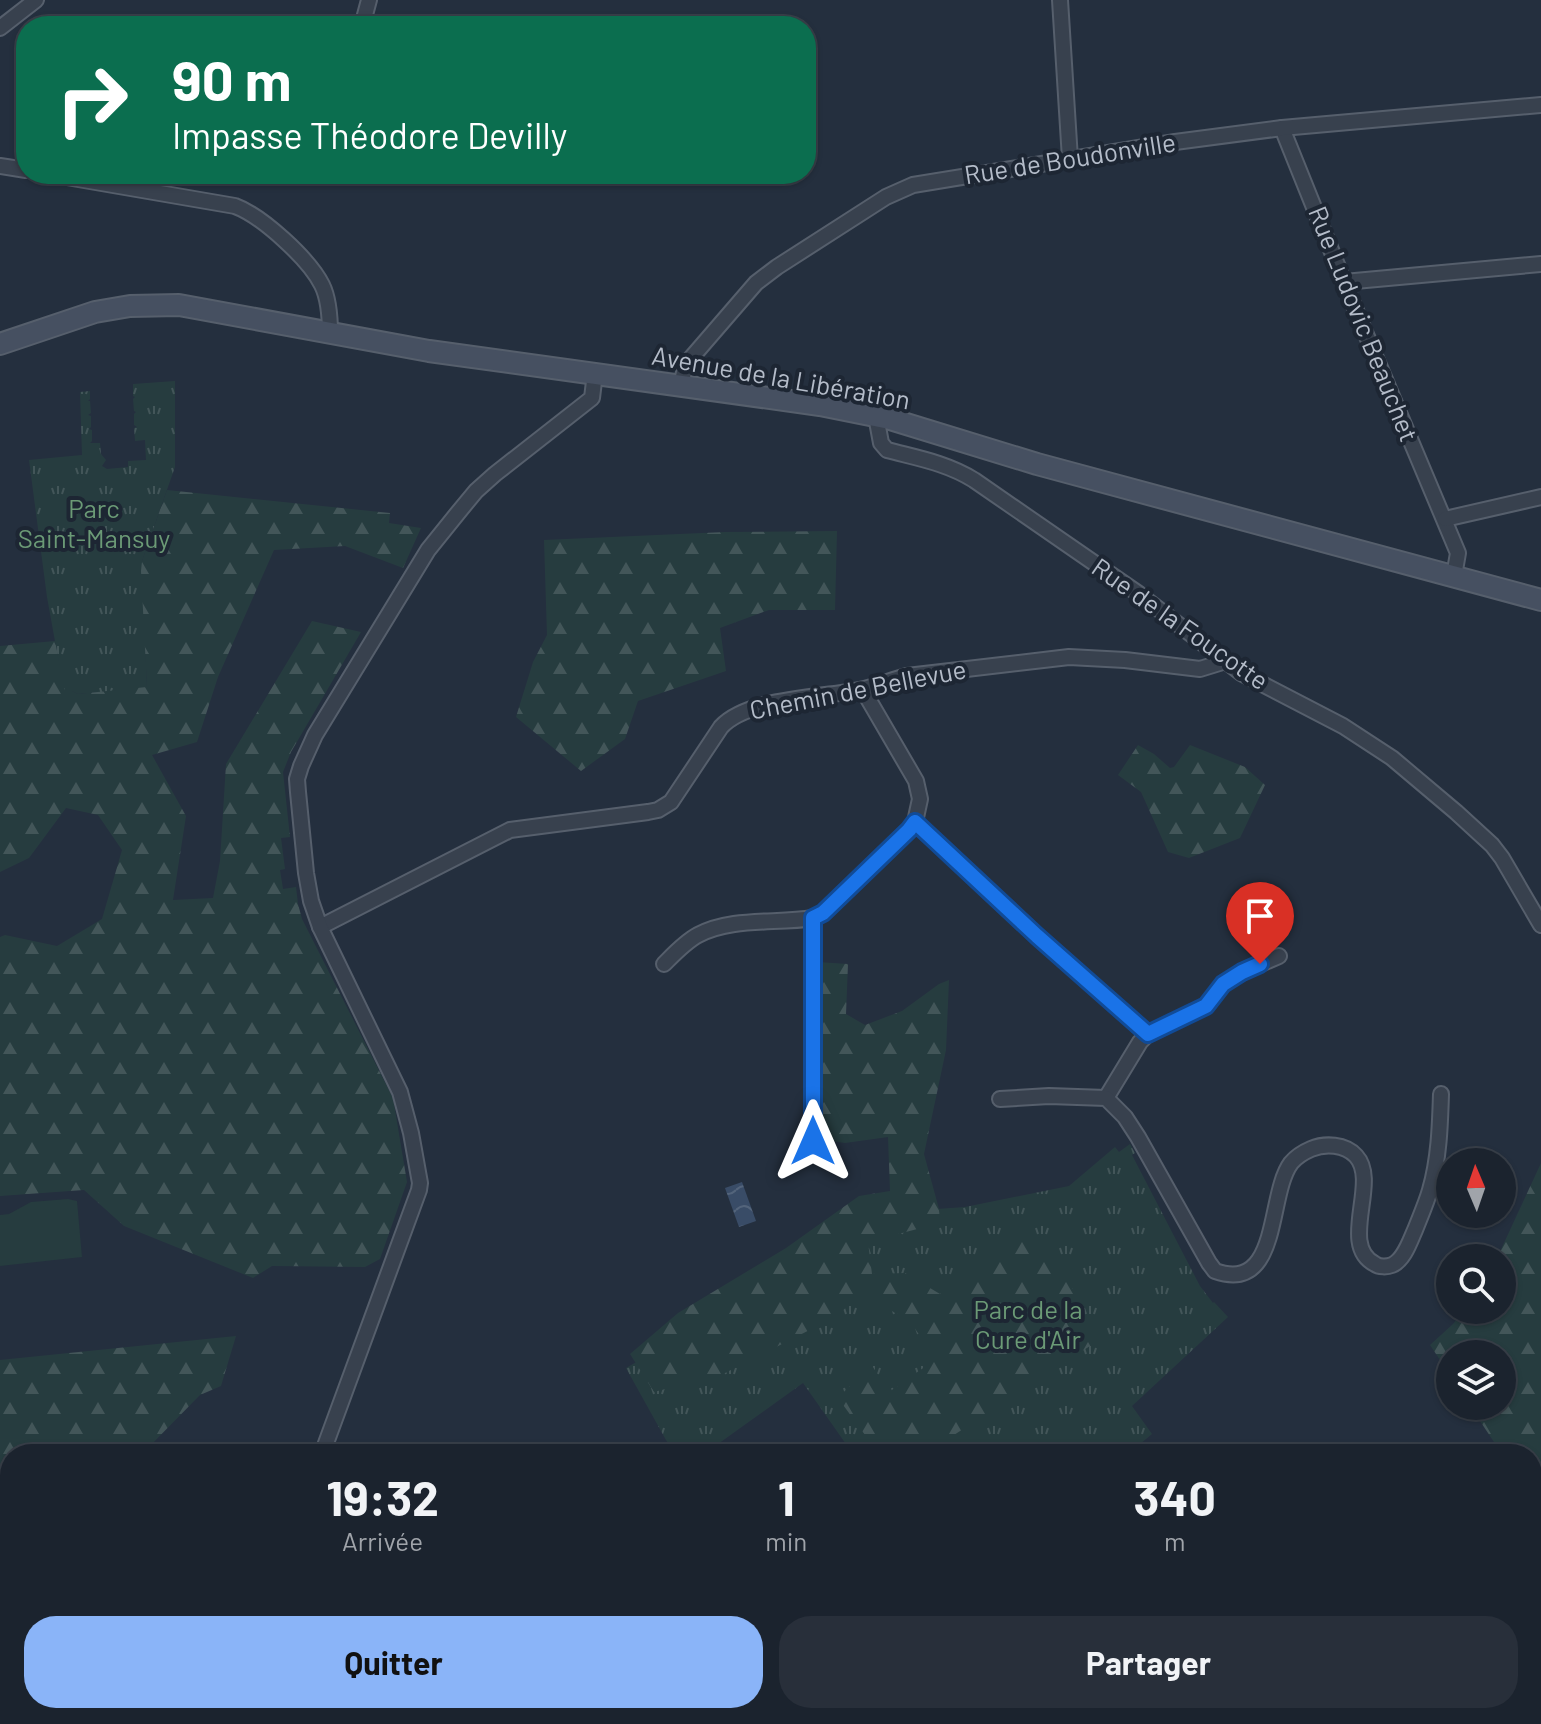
<!DOCTYPE html>
<html lang="fr">
<head>
<meta charset="utf-8">
<style>
	body { margin:0; font-family:Barlow,sans-serif; background:#282f3a; color:#f1f3f6; height:100vh; display:flex; flex-direction:column; font-size:30px; white-space:nowrap }
	* { box-sizing:border-box; margin:0 }
	p { font-size:26px; color:#a0a4aa }
	.icon { flex:none; width:44px; height:44px; fill:none; stroke:currentColor; stroke-width:2; stroke-linecap:round; stroke-linejoin:round }
	.map { position:relative; flex:1; overflow:hidden }
	.panel { position:absolute; left:0px; top:1444px; width:1542px; height:280px; display:flex; flex-direction:column; background:#1b232e; border-radius:32px 32px 0 0; box-shadow:0 2px 6px #0004,0 0 0 2px #39404a }
	.panel>* { flex:none }
	.banner { position:absolute; left:16px; top:16px; width:800px; height:168px; border-radius:32px; box-shadow:0 2px 6px #0004,0 0 0 2px #39404a; background:#0b6e4f; color:#fff; overflow:hidden }
	.needle { width:52px; rotate:358deg }
	.fabs { position:absolute; left:1436px; top:1148px; display:grid; gap:16px }
	.fabs a { display:grid; place-items:center; width:80px; height:80px; border-radius:50%; background:#1b232e; box-shadow:0 2px 6px #0004,0 0 0 2px #39404a; font-size:40px }
	.pin { position:absolute; display:grid; place-items:center; width:68px; height:68px; color:#fff; margin:-82px -34px; border-radius:50% 50% 50% 0; rotate:-45deg; box-shadow:0 0 8px #0007 }
	.pin .icon { rotate:45deg }
	.me { position:absolute; width:88px; margin:-44px; rotate:0deg; stroke-linejoin:round; filter:drop-shadow(0 0 6px #0008) }
	.turn { display:flex; align-items:center; gap:28px; height:168px; padding:0 24px; font-size:36px }
	.turn .icon { width:104px; height:104px; stroke-width:2.5 }
	.turn b { display:block; font-size:56px; line-height:68px }
	.eta { display:flex; justify-content:space-evenly; align-items:center; height:136px; text-align:center }
	.eta b { font-size:48px; font-weight:700; line-height:56px }
	.cta { display:flex; gap:16px; margin-top:auto; padding:16px 24px }
	.cta a { flex:1; height:92px; border-radius:32px; background:#8ab4f8; color:#111; font-size:32px; font-weight:700; line-height:92px; text-align:center }
	.cta a+a { background:#282f3a; color:#f1f3f6 }
	.map>svg:first-child { display:block }
	.grass { fill:url(#grass-tufts) }
	.forest { fill:url(#forest-firs) }
	.pitch { fill:#263c3f }
	.water { fill:url(#water-waves) }
	.lines { fill:none; stroke-linecap:round; stroke-linejoin:round }
	.minor-casing { stroke:#565f6c; stroke-width:18 }
	.secondary-casing { stroke:#565f6c; stroke-width:24 }
	.minor { stroke:#38414e; stroke-width:14 }
	.secondary { stroke:#465061; stroke-width:20 }
	.route-casing { stroke:#114b97; stroke-width:20 }
	.route { stroke:#1a73e8; stroke-width:14 }
	.labels { text-anchor:middle; stroke-width:8; stroke-linejoin:round; paint-order:stroke }
	.street-label { font-size:26px; fill:#b4bcc9; stroke:#1d2633 }
	.park-label { font-size:26px; fill:#6b9a76; stroke:#1d2633 }
</style>
</head>
<body>
<div class="map">
<svg width="1541" height="1724" viewBox="0 0 1541 1724">
	<defs>
		<pattern id="grass-tufts" width="24" height="20" patternUnits="userSpaceOnUse" patternTransform="scale(2)"><rect width="24" height="20" fill="#263c3f"/><path d="M3 7l-1-3M5 7V3M7 7l1-3M15 17l-1-3M17 17v-4M19 17l1-3" fill="none" stroke="#435659"/></pattern>
		<pattern id="forest-firs" width="22" height="20" patternUnits="userSpaceOnUse" patternTransform="scale(2)"><rect width="22" height="20" fill="#263c3f"/><path d="M5 1l3.5 6h-7zM16 11l3.5 6h-7z" fill="#435659"/></pattern>
		<pattern id="water-waves" width="16" height="10" patternUnits="userSpaceOnUse" patternTransform="scale(2)"><rect width="16" height="10" fill="#394c67"/><path d="M0 5q4-4 8 0t8 0" fill="none" stroke="#53647b"/></pattern>
	</defs>
	<rect width="100%" height="100%" fill="#242f3e"/>
	<g class="grass">
		<path d="M 175,381 L 175,467 L 142,561 L 147,688 L 78,694 L 72,691 L 64,691 L 47,597 L 29,460 L 82,455 L 80,392 L 90,391 L 90,399 L 88,401 L 90,401 L 91,413 L 88,415 L 91,416 L 91,427 L 89,429 L 92,430 L 92,441 L 90,443 L 100,443 L 101,454 L 106,460 L 102,466 L 107,469 L 128,467 L 128,461 L 146,460 L 145,440 L 135,441 L 134,428 L 137,427 L 134,425 L 134,414 L 136,412 L 134,411 L 133,399 L 135,397 L 133,396 L 133,384 Z"/>
		<path d="M 1130,1144 L 1135,1153 L 1132,1155 L 1200,1286 L 1213,1303 L 1214,1302 L 1228,1317 L 1132,1406 L 1152,1434 L 1128,1454 L 853,1454 L 803,1383 L 704,1454 L 676,1454 L 666,1440 L 626,1368 L 680,1337 L 866,1214 L 965,1207 L 1069,1186 L 1115,1147 L 1119,1152 Z"/>
	</g>
	<g class="forest">
		<path d="M 167,490 L 390,513 L 389,523 L 421,528 L 403,568 L 345,546 L 274,550 L 218,677 L 197,742 L 152,755 L 186,816 L 173,900 L 213,898 L 220,861 L 226,764 L 312,621 L 361,632 L 291,752 L 283,772 L 290,837 L 281,838 L 285,869 L 280,870 L 283,889 L 296,887 L 298,904 L 302,919 L 393,1098 L 407,1182 L 380,1259 L 365,1267 L 272,1266 L 253,1278 L 124,1226 L 84,1190 L 0,1196 L 0,937 L 5,935 L 57,946 L 102,919 L 122,850 L 98,815 L 66,808 L 29,858 L 0,872 L 0,646 L 55,641 L 65,691 L 72,691 L 78,694 L 147,687 L 141,571 L 142,561 Z"/>
		<path d="M 837,531 L 835,610 L 769,610 L 720,628 L 726,671 L 638,701 L 625,739 L 581,771 L 516,717 L 533,662 L 547,635 L 544,540 L 725,532 Z"/>
		<path d="M 1138,745 L 1154,754 L 1170,768 L 1174,767 L 1190,745 L 1245,767 L 1265,785 L 1240,838 L 1189,858 L 1168,852 L 1141,792 L 1118,775 Z"/>
		<path d="M 817,962 L 848,964 L 846,1014 L 865,1025 L 902,1011 L 939,984 L 949,980 L 946,1050 L 924,1154 L 939,1209 L 940,1223 L 868,1242 L 872,1274 L 905,1273 L 940,1294 C 958,1280 987,1252 1008,1245 C 1021,1240 1033,1240 1046,1241 L 1062,1259 L 1093,1344 L 925,1454 L 879,1454 L 838,1398 L 871,1364 L 889,1392 L 936,1359 L 909,1320 L 861,1295 L 835,1317 L 725,1373 L 654,1392 L 630,1354 L 678,1313 L 786,1248 L 859,1196 L 890,1191 L 888,1137 L 845,1143 L 819,1139 Z"/>
		<path d="M 1541,1163 L 1541,1513 L 1532,1500 L 1532,1454 L 1502,1454 L 1470,1406 L 1502,1406 L 1502,1354 L 1450,1354 L 1450,1375 L 1430,1345 L 1453,1324 L 1464,1310 L 1502,1310 L 1502,1258 L 1497,1258 Z"/>
		<path d="M 236,1336 L 221,1386 L 200,1395 L 142,1454 L 10,1454 L 10,1601 L 0,1600 L 0,1360 Z"/>
	</g>
	<path class="pitch" d="M 68,1199 L 77,1201 L 82,1257 L 0,1266 L 0,1215 L 9,1214 L 31,1202 Z"/>
	<path class="water" d="M 742,1182 L 756,1221 L 739,1227 L 725,1188 Z"/>
	<g class="lines">
		<g class="minor-casing">
			<g id="minor">
				<path d="M 1060,0 L 1070,159"/>
				<path d="M 362,26 L 369,0"/>
				<path d="M 0,28 L 36,0"/>
				<path d="M 1282,128 L 1344,282 L 1458,553 L 1454,576"/>
				<path d="M 0,166 L 26,170"/>
				<path d="M 49,174 L 235,206 C 262,216 309,259 322,285 C 329,299 330,317 330,334"/>
				<path d="M 1344,282 L 1541,264"/>
				<path d="M 681,385 L 686,364 L 756,283 L 777,267 L 886,197 L 913,185 L 1175,142 L 1282,128 L 1541,105"/>
				<path d="M 876,416 L 881,443 L 887,450 C 917,458 947,463 974,480 L 1139,594 L 1241,673 L 1343,726 L 1392,758 L 1456,812 L 1492,845 L 1502,858 L 1541,925"/>
				<path d="M 1445,519 L 1541,497"/>
				<path d="M 915,822 L 1037,936 L 1148,1034"/>
				<path d="M 813,918 L 813,1141"/>
				<path d="M 320,927 L 510,830 L 648,812 L 658,810 L 671,802 L 721,727 C 748,698 820,698 859,690 C 875,687 891,680 907,676 L 1069,657 L 1125,660 L 1200,669 L 1226,661"/>
				<path d="M 664,964 C 674,954 685,942 698,935 C 732,917 776,924 813,918 L 823,913 L 909,830 L 915,822 L 920,799 L 916,781 L 863,690"/>
				<path d="M 1106,1098 L 1140,1042 L 1148,1034 L 1206,1006 L 1223,984 L 1242,972 L 1279,956"/>
				<path d="M 1000,1099 L 1049,1096 L 1106,1098 L 1125,1117 L 1138,1137 L 1209,1263 L 1215,1271 C 1281,1294 1267,1195 1291,1163 C 1296,1157 1304,1152 1311,1149 C 1325,1143 1345,1144 1356,1156 C 1380,1182 1338,1245 1375,1264 C 1379,1267 1387,1267 1392,1265 C 1404,1260 1410,1241 1415,1230 C 1420,1217 1426,1204 1430,1190 C 1439,1159 1440,1126 1441,1094"/>
				<path d="M 322,1454 L 419,1190 L 420,1183 L 411,1133 L 400,1092 L 320,927 L 311,901 L 306,873 L 298,792 L 297,779 L 301,766 L 315,735 L 428,550 L 457,514 L 476,491 L 495,474 L 592,398 L 595,373"/>
				<path d="M 1260,1714 L 1267,1724"/>
				<path d="M 310,1724 L 324,1714"/>
			</g>
		</g>
		<g class="secondary-casing">
			<path id="secondary" d="M 0,344 L 95,312 L 130,306 L 179,305 L 429,351 L 820,405 L 890,419 L 1037,464 L 1541,600"/>
		</g>
		<use href="#minor" class="minor"/>
		<use href="#secondary" class="secondary"/>
	</g>
	<g class="lines">
		<g class="route-casing">
			<path id="route" d="M 813,1141 L 813,918 L 823,913 L 909,830 L 915,822 L 1037,936 L 1148,1034 L 1206,1006 L 1223,984 L 1242,972 L 1260,964"/>
		</g>
		<use href="#route" class="route"/>
	</g>
	<g class="labels">
		<g class="street-label">
			<text transform="translate(1070 159) rotate(-9)" y="9">Rue de Boudonville</text>
			<text transform="translate(1363 324) rotate(68)" y="9">Rue Ludovic Beauchet</text>
			<text transform="translate(781 378) rotate(10)" y="9">Avenue de la Libération</text>
			<text transform="translate(1180 624) rotate(35)" y="9">Rue de la Foucotte</text>
			<text transform="translate(858 690) rotate(-11)" y="9">Chemin de Bellevue</text>
		</g>
		<g class="park-label">
			<text x="94" y="518">Parc<tspan x="94" dy="30">Saint-Mansuy</tspan></text>
			<text x="1028" y="1319">Parc de la<tspan x="1028" dy="30">Cure d'Air</tspan></text>
		</g>
	</g>
</svg>
<div class="fabs">
<a><svg class="needle" viewBox="-14 -14 28 28"><path d="M0-13l5 13h-10z" fill="#e53935"/><path d="M0 13l5-13h-10z" fill="#a0a4aa"/></svg></a>
<a><svg class="icon" aria-label="search" viewBox="0 0 24 24"><circle cx="10" cy="10" r="6"/><path d="M15 15l6 6"/></svg></a>
<a><svg class="icon" aria-label="layers" viewBox="0 0 24 24"><path d="M12 4l9 5-9 5-9-5zM3 14l9 5 9-5"/></svg></a>
</div>
<div class="pin" style="left:1260px;top:964px;background:#d93025"><svg class="icon" aria-label="arrive" viewBox="0 0 24 24"><path d="M6 21V4h12l-3 4 3 4H6"/></svg></div>
<svg class="me" style="left:813px;top:1141px" viewBox="-20 -20 40 40"><path d="M0-17L14 15 0 8-14 15z" fill="#1a73e8" stroke="#fff" stroke-width="4"/></svg>
<div class="banner">
<div class="turn"><svg class="icon" aria-label="right" viewBox="0 0 24 24"><path d="M7 20v-9h11M14 6l5 5-5 5"/></svg><div><b>90 m</b>Impasse Théodore Devilly</div></div>
</div>
<section class="panel">
<div class="eta">
<div><b>19:32</b><p>Arrivée</p></div>
<div><b>1</b><p>min</p></div>
<div><b>340</b><p>m</p></div>
</div>
<div class="cta"><a>Quitter</a><a>Partager</a></div>
</section>
</div>
</body>
</html>
